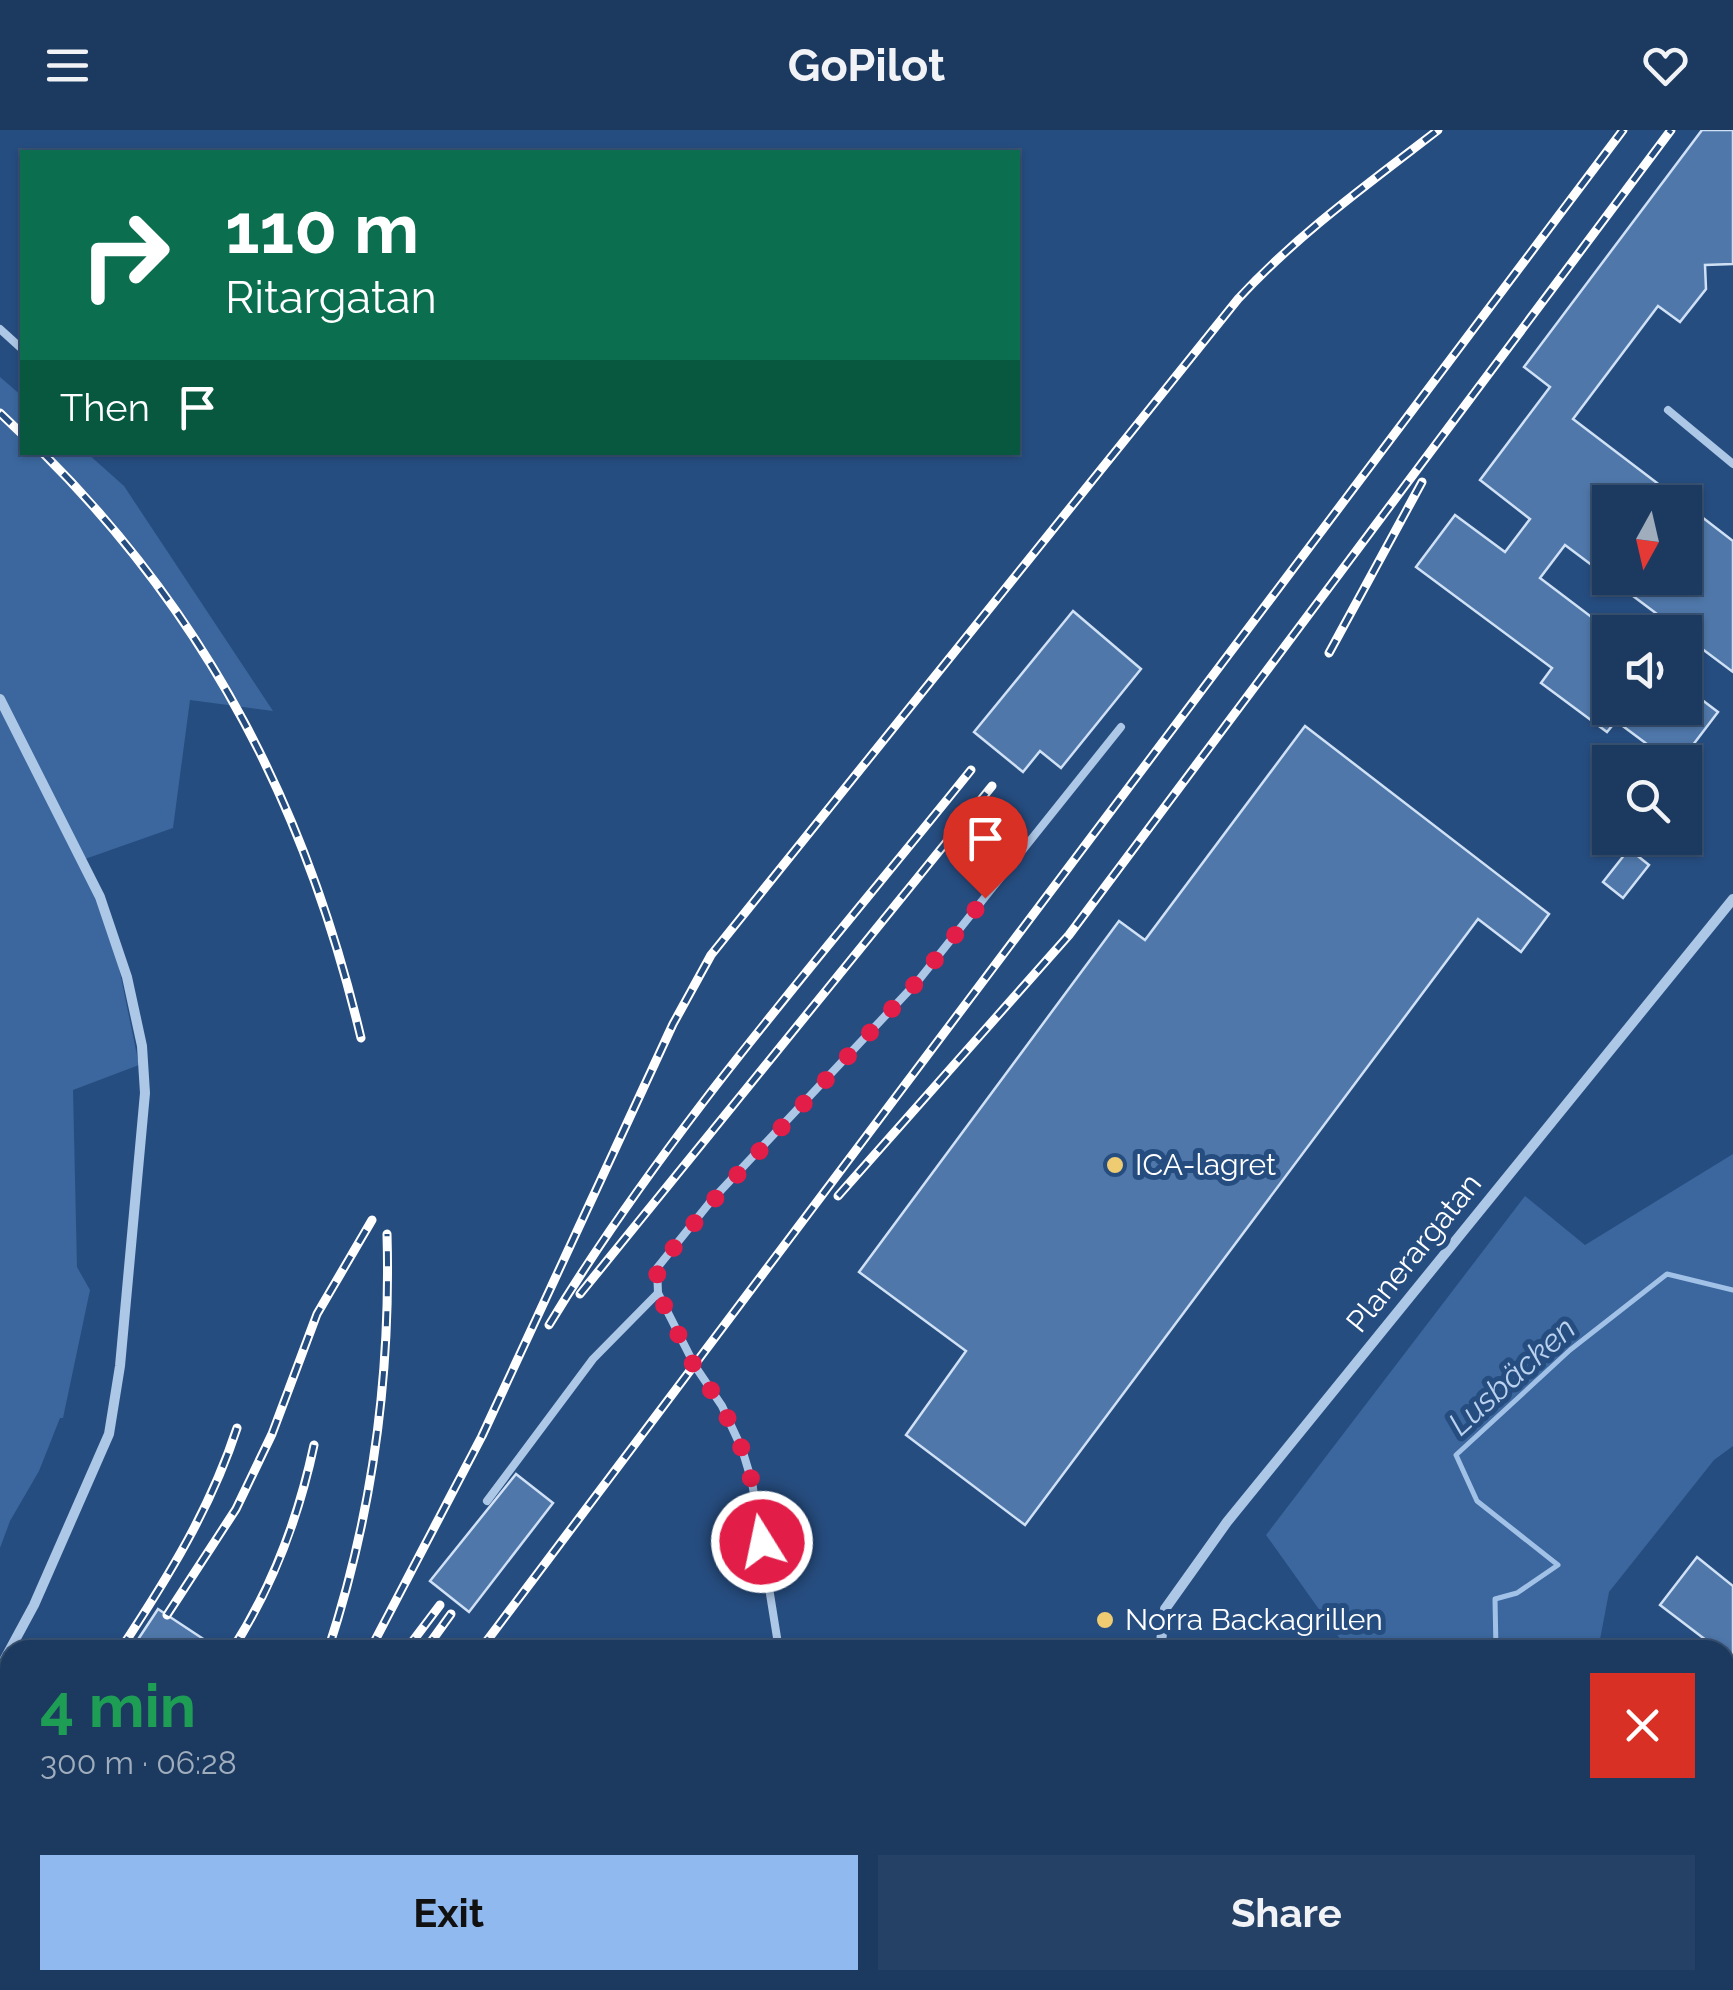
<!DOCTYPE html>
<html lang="en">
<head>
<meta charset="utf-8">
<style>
	body { margin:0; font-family:Raleway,sans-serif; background:#254166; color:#f1f3f6; height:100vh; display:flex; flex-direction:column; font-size:38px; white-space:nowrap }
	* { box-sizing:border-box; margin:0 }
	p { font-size:32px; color:#a0adbd }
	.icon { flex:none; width:55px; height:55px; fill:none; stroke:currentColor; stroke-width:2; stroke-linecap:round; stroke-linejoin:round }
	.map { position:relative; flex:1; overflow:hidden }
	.panel { position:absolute; left:0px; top:1510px; width:1735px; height:350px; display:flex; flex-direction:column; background:#1c3a60; border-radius:30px 30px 0 0; box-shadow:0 2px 8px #0004,0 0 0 2px #3a5475 }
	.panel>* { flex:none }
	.hud { position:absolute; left:20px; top:20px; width:1000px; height:305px; border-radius:0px; box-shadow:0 2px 8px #0004,0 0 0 2px #3a5475; background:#0b6e4f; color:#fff; overflow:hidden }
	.needle { width:65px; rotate:188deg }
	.buttons { position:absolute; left:1592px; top:355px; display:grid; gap:20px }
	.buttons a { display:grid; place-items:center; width:110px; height:110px; border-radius:0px; background:#1c3a60; box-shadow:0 2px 8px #0004,0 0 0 2px #3a5475; font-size:50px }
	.pin { position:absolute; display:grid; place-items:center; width:85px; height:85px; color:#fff; margin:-102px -42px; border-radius:50% 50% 50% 0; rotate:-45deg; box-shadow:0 0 10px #0007 }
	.pin .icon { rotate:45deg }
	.me { position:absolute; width:110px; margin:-55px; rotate:350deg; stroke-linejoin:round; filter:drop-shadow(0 0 8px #0008) }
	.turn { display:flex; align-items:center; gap:35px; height:210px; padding:0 40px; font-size:45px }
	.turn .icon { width:130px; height:130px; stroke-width:2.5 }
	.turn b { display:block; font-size:70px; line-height:85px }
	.then { display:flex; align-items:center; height:95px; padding:0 40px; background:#0003; gap:20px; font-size:38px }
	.round { display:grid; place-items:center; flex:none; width:105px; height:105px; border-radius:0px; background:#254166 }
	.headline { display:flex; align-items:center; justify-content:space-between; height:170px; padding:0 40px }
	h1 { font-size:60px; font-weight:700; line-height:75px; color:#1e9e55 }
	.primary-button { display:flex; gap:20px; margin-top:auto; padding:20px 40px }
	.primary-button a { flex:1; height:115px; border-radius:0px; background:#90b9f0; color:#111; font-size:40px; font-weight:700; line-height:115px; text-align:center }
	.primary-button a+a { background:#254166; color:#f1f3f6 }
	header { display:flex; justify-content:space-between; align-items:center; height:130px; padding:0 40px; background:#1c3a60; font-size:45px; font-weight:700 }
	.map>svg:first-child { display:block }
	.green { fill:#3b679e }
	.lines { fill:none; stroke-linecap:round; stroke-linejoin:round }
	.stream { stroke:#a2c1e7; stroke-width:5 }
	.building { fill:#4f77a9; stroke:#d0e1f5; stroke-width:2.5 }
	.path { stroke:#adc7e6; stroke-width:2.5; stroke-dasharray:5 8; stroke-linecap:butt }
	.service { stroke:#adc7e6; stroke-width:8 }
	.minor { stroke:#adc7e6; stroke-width:10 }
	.rail-casing { stroke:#fff; stroke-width:9 }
	.rail { stroke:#264d80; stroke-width:5; stroke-dasharray:15; stroke-linecap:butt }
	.route { stroke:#e11d48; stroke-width:18; stroke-dasharray:0 32.4 }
	.poi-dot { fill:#efcb72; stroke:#264d80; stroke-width:4 }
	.labels { text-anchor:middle; stroke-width:10; stroke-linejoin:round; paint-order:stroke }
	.poi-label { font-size:30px; fill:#fff; stroke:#264d80; text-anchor:start }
	.street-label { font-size:30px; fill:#fff; stroke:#264d80 }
	.water-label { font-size:32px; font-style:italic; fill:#b9d1ee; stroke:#264d80 }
</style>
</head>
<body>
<header><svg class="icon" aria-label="menu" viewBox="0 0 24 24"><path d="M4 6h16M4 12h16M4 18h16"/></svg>GoPilot<svg class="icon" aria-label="heart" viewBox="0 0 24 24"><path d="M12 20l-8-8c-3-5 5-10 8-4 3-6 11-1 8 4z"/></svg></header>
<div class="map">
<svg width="1733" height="1860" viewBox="0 0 1733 1860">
	<rect width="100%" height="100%" fill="#264d80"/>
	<g class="green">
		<path d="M 0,247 L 22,266 L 22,322 L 87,323 L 124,356 L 273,581 L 190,570 L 173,698 L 85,729 L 108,784 L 139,935 L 73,960 L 77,1137 L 90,1160 L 63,1288 L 60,1288 L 39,1341 L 10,1391 L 0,1418 Z"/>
		<path d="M 1733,1024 L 1733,1316 L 1714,1330 L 1609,1462 L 1598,1520 L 1348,1520 L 1266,1405 L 1525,1066 L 1585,1115 Z"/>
		<path d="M 1381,1850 L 1581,1850 L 1584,1860 L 1372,1860 Z"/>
	</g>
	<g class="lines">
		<g class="stream">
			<path d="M 1496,1520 L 1495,1469 L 1517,1463 L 1558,1435 L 1477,1371 L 1456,1325 L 1570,1220 L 1667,1144 L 1733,1160"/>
			<path d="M 1446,1850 L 1446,1860"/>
		</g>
	</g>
	<g class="building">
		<path d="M 1702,0 L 1733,0 L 1733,134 L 1705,135 L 1706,159 L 1680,192 L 1658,176 L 1573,289 L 1682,372 L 1610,372 L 1610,448 L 1685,448 L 1685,374 L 1733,411 L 1733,542 L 1685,506 L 1685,502 L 1681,502 L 1565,415 L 1540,448 L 1610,501 L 1610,578 L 1685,578 L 1685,557 L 1718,582 L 1680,632 L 1671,632 L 1616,591 L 1607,602 L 1541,553 L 1552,538 L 1416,437 L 1455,385 L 1505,422 L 1530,389 L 1480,350 L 1550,257 L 1524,237 Z"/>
		<path d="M 1073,481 L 1141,539 L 1061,638 L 1040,621 L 1023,642 L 974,602 Z"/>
		<path d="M 1305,596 L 1549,784 L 1521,822 L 1478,789 L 1025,1395 L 906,1305 L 966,1221 L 859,1142 L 1119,791 L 1145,810 Z"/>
		<path d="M 1629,719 L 1649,735 L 1623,768 L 1603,752 Z"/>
		<path d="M 516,1344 L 553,1373 L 469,1482 L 430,1451 Z"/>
		<path d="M 1697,1427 L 1733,1456 L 1733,1531 L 1725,1525 L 1725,1520 L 1719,1520 L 1660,1475 Z"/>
		<path d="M 158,1479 L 167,1485 L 220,1520 L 131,1520 Z"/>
	</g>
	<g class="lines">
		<path class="path" d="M 1727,1548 L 1733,1559"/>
		<g class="service">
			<path d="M 0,199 L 22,219"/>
			<path d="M 1668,280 L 1733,334"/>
			<path d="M 487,1371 L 593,1229 L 658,1163"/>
			<path d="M 779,1520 L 752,1352 L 742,1319 L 722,1276 L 695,1236 L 658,1163 L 657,1138 L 711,1071 L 918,851 L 1121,597"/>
			<path d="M 1725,1672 L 1733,1693"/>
			<path d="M 833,1850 L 835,1860"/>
		</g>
		<g class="minor">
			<path d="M 0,569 L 100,767 L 127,847 L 142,916 L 145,963 L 120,1236 L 109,1304 L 34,1475 L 0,1538"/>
			<path d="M 1160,1520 L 1165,1479 L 1227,1392 L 1733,769"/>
			<path d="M 1725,1607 L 1733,1604"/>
			<path d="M 1617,1850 L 1621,1860"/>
			<path d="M 889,1860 L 956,1850"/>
		</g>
		<g class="rail-casing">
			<g id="rail">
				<path d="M 0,283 L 22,304"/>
				<path d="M 42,322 C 209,488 307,680 361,908"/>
				<path d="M 1329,523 L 1422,352"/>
				<path d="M 838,1066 L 1069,805 L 1671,0"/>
				<path d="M 580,1164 L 992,656"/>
				<path d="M 549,1195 C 670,996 826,821 971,640"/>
				<path d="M 167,1485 L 236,1379 L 272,1304 L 317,1184 L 372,1090"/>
				<path d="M 120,1520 C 167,1449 210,1380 237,1298"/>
				<path d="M 232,1520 C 273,1456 298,1390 314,1315"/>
				<path d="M 328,1520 C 372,1386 391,1246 387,1104"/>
				<path d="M 370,1520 L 482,1306 L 673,894 L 711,825 L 1238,169 C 1298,104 1368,54 1438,0"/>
				<path d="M 406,1520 L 440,1475"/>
				<path d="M 425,1520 L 451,1484"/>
				<path d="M 480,1520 L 1623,0"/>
				<path d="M 0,1733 L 10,1713"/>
				<path d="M 161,1860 L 167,1850"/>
				<path d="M 184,1860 L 190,1850"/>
				<path d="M 224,1860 L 232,1850"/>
			</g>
		</g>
		<use href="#rail" class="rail"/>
	</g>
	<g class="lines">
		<path class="route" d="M 762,1412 L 752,1352 L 742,1319 L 722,1276 L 694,1236 L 658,1163 L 657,1138 L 712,1072 L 918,851 L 985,768"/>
	</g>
	<g class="poi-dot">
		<circle cx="1115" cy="1035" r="10"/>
		<circle cx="1105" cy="1490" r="10"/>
	</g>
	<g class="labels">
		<g class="poi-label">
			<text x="1135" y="1045">ICA-lagret</text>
			<text x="1125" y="1500">Norra Backagrillen</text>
		</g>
		<g class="street-label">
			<text transform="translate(1414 1123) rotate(-51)" y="10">Planerargatan</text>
		</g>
		<g class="water-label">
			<text transform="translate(1512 1246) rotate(-42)" y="11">Lusbäcken</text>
		</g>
	</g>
</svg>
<div class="buttons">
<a><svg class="needle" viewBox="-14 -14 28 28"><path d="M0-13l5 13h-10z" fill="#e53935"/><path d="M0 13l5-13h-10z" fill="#a0adbd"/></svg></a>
<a><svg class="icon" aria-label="sound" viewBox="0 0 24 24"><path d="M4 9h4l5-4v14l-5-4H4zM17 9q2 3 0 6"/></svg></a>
<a><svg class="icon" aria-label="search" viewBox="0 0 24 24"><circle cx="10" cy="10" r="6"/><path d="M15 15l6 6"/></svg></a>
</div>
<div class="pin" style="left:985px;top:768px;background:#d93025"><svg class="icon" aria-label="arrive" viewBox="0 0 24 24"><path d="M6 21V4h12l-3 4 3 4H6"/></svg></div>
<svg class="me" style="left:762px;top:1412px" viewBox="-20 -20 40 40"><circle r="17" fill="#e11d48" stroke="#fff" stroke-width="3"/><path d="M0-11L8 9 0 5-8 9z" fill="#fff"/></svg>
<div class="hud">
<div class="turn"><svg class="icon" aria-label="right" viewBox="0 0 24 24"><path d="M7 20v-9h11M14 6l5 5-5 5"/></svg><div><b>110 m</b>Ritargatan</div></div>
<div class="then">Then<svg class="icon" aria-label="arrive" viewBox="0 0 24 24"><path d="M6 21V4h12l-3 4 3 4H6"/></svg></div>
</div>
<section class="panel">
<div class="headline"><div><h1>4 min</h1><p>300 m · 06:28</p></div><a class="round" style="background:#d93025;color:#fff"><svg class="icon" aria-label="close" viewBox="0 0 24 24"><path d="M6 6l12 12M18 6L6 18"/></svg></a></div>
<div class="primary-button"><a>Exit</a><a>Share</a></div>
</section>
</div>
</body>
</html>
